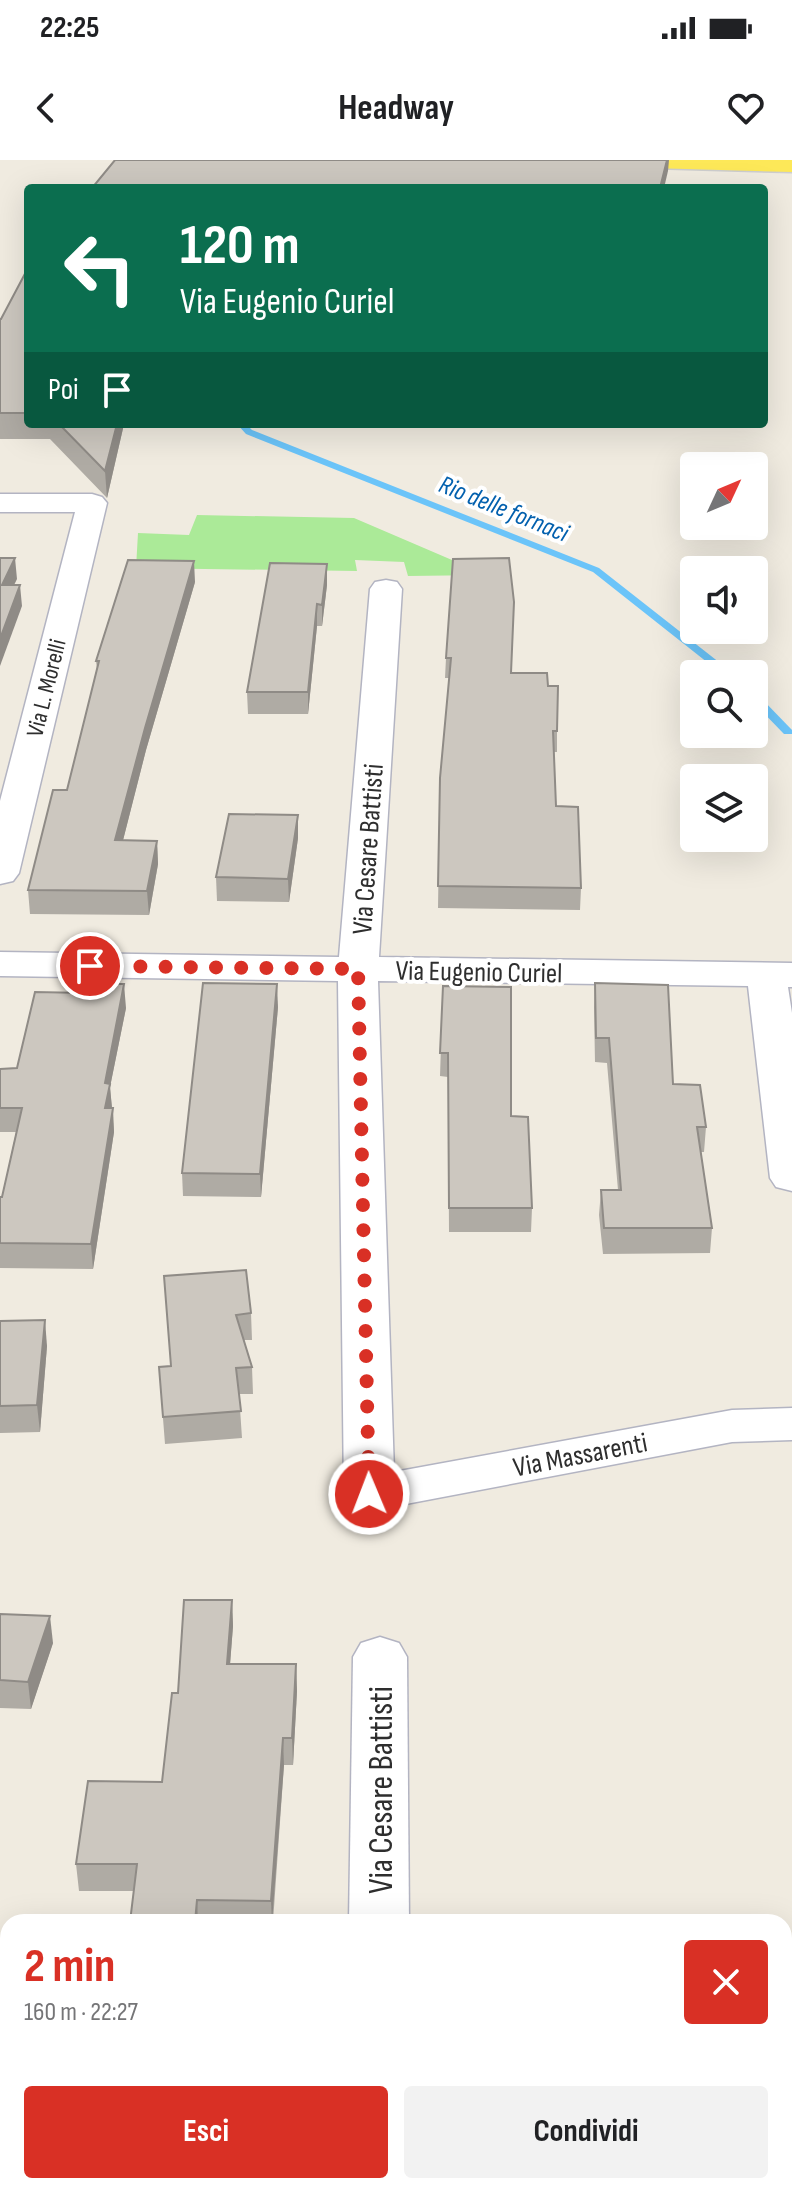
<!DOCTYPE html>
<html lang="it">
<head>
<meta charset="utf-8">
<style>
	body { margin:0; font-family:"Sofia Sans Condensed",sans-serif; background:#f2f2f2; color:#202124; height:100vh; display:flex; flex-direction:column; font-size:30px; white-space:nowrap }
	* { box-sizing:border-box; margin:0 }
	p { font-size:26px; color:#757577 }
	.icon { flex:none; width:44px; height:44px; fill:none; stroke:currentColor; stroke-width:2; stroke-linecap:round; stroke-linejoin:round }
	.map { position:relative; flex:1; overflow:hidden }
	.side { position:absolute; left:0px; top:1754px; width:792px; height:280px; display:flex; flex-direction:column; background:#fff; border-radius:24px 24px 0 0; box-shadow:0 8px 32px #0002 }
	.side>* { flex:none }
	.banner { position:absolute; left:24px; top:24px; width:744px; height:244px; border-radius:8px; box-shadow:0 8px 32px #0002; background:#0b6e4f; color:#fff; overflow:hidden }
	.needle { width:52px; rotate:46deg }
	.fabs { position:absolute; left:680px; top:292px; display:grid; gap:16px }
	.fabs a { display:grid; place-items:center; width:88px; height:88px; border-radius:8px; background:#fff; box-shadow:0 8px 32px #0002; font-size:40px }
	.pin { position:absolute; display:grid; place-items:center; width:68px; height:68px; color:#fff; margin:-34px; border:4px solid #fff; border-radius:50%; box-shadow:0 2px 8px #0007 }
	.me { position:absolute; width:88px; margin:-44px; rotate:359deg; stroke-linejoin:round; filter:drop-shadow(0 0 6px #0008) }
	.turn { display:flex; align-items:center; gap:28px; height:168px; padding:0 24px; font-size:36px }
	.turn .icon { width:104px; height:104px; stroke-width:2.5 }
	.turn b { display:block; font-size:56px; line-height:68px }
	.then { display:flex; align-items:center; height:76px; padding:0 24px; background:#0003; gap:16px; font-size:30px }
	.round { display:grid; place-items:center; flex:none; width:84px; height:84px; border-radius:8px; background:#f2f2f2 }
	.headline { display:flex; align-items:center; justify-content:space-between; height:136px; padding:0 24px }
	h1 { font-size:48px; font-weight:700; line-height:60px; color:#d93025 }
	.action { display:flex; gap:16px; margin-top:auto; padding:16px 24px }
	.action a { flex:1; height:92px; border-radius:8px; background:#d93025; color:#fff; font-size:32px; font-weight:700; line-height:92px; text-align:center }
	.action a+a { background:#f2f2f2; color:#202124 }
	.status { display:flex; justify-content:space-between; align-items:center; height:56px; padding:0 40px; background:#fff; direction:ltr }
	.status svg { height:22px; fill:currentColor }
	header { display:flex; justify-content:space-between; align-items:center; height:104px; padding:0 24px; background:#fff; font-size:36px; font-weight:700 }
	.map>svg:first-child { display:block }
	.green { fill:#abea98 }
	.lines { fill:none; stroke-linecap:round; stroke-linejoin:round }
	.stream { fill:#6bc4f9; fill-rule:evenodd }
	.minor-casing { stroke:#b3b4c2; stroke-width:3 }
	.major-casing { stroke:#cdcdcd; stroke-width:3 }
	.minor { fill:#fff; fill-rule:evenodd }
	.major { fill:#fde858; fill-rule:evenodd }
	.wall { fill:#afaba4 }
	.shaded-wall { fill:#8f8b86 }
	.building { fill:#ccc7bf; stroke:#8f8b86; stroke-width:2 }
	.route { stroke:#d93025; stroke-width:14; stroke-dasharray:0 25.2 }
	.labels { text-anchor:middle; stroke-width:8; stroke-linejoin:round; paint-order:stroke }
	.far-street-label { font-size:24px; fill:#2e2e2e; stroke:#fff }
	.far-water-label { font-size:26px; font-style:italic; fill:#0260ae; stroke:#fff }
	.street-label { font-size:28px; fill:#2e2e2e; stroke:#fff }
	.near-street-label { font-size:34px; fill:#2e2e2e; stroke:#fff }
</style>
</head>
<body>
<div class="status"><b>22:25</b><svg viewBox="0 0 49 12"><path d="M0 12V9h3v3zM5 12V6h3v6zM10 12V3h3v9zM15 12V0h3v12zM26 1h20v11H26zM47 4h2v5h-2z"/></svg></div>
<header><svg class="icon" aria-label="back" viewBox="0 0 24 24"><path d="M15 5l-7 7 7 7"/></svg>Headway<svg class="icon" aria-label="heart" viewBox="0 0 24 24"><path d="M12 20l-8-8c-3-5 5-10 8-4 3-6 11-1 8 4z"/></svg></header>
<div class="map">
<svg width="792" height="2034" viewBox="0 0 792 2034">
	<rect width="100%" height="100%" fill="#f0ebe0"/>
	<path class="green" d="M 197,355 L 354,358 L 487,415 L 408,416 L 404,402 L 355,400 L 357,411 L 136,408 L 138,373 L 189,375 Z"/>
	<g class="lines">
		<g class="stream">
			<path d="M 237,264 L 246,264 L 252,270 L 599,408 L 734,514 L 722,514 L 593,412 L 246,274 Z"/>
			<path d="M 754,534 L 758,535 L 792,570 L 792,574 L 784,574 L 754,543 Z"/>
		</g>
		<g class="minor-casing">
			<g id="minor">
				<path d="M 0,334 L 92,334 L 102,337 L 107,343 L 19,713 L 13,721 L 0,724 L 0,641 L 75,352 L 0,352 Z"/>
				<path d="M 386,420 L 397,422 L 402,429 L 379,797 L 792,803 L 792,827 L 788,827 L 792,853 L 792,1031 L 776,1027 L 770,1018 L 748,826 L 378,821 L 394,1312 L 732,1250 L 792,1248 L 792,1280 L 732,1282 L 369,1351 L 351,1346 L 344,1334 L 338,821 L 0,816 L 0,792 L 339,797 L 370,429 L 375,422 Z"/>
				<path d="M 380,1477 L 399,1483 L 407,1497 L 409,1762 L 349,1762 L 353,1497 L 361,1483 Z"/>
				<rect x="346" y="2026" width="66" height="8"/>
			</g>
		</g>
		<g class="major-casing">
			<path id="major" d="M 605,0 L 792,0 L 792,12 L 616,7 Z"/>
		</g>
		<use href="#minor" class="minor"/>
		<use href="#major" class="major"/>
	</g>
	<g class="wall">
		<path d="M 28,108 L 28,264 L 124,264 L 107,338 L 50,279 L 0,279 L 0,159 L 1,159 Z"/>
		<path d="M 453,399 L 511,513 L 548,526 L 557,571 L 557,592 L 554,592 L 556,646 L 581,728 L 580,750 L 438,748 L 440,618 L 449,518 L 445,518 L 446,498 Z"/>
		<path d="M 327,404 L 327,425 L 322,466 L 317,466 L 308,554 L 248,554 L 247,532 Z"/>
		<path d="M 195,422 L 146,590 L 123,680 L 157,681 L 158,704 L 149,755 L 30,754 L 28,730 L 67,630 L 97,509 L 96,501 Z"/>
		<path d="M 298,678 L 289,742 L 217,741 L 216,717 Z"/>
		<path d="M 595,823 L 706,967 L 704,992 L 701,992 L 712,1068 L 710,1093 L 603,1094 L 599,1055 L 601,1030 L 618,1030 L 607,903 L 595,902 L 594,847 Z"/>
		<path d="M 443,826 L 511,956 L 532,1048 L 531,1072 L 449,1072 L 448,917 L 440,916 Z"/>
		<path d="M 278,847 L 261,1037 L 183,1036 L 182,1013 Z"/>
		<path d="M 126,848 L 110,927 L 114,972 L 93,1109 L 0,1108 L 0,1037 L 2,1037 L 16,972 L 0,972 L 0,909 L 17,908 Z"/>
		<path d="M 246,1110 L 251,1153 L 252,1180 L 244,1180 L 252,1207 L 253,1234 L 239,1234 L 242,1278 L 165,1284 L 159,1207 L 170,1206 Z"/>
		<path d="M 0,1161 L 47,1186 L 40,1272 L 0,1273 Z"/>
		<path d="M 232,1440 L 233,1466 L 230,1504 L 296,1504 L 297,1531 L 293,1605 L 284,1605 L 273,1762 L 130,1762 L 134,1731 L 79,1731 L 76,1704 L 162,1622 L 178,1533 Z"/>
		<path d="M 0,1454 L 53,1483 L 31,1549 L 0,1548 Z"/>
	</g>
	<g class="shaded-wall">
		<path d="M 667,0 L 669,0 L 668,11 L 664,28 L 660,28 Z"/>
		<path d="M 117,264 L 124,264 L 107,338 L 105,311 Z"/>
		<path d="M 15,398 L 17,419 L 4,446 L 2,425 Z"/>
		<path d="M 194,401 L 195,422 L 146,590 L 117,704 L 115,680 L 145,568 Z"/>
		<path d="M 327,404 L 327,425 L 322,466 L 322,445 Z"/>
		<path d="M 20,425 L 22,446 L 0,506 L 0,479 Z"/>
		<path d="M 317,444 L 317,466 L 308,554 L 308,532 Z"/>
		<path d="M 298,655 L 298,678 L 289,742 L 288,719 Z"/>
		<path d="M 157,681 L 158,704 L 149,755 L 147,731 Z"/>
		<path d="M 124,824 L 126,848 L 110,927 L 112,948 L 107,972 L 105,923 Z"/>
		<path d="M 277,824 L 278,847 L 261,1037 L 260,1014 Z"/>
		<path d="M 113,948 L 114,972 L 93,1109 L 91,1084 Z"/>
		<path d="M 45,1160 L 47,1186 L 40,1272 L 37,1245 Z"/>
		<path d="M 232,1440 L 233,1466 L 228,1530 L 227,1504 Z"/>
		<path d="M 50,1456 L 53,1483 L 31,1549 L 28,1522 Z"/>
		<path d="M 296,1504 L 297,1531 L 293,1605 L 292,1578 Z"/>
		<path d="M 283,1578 L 284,1605 L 272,1762 L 271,1741 Z"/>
		<path d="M 197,1740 L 198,1762 L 195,1762 Z"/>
	</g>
	<g class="building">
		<path d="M 115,0 L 667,0 L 660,28 L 92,28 Z"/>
		<path d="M 28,108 L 28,253 L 0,253 L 0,159 L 1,159 Z"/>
		<path d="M 59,264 L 117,264 L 105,311 Z"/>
		<path d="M 0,398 L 15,398 L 2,425 L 20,425 L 0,479 Z"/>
		<path d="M 509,398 L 514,442 L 511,513 L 547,513 L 548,526 L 558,526 L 557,571 L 553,571 L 556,646 L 578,647 L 581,728 L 438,726 L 440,618 L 451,498 L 446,498 L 453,399 Z"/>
		<path d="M 128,400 L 194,401 L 145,568 L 115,680 L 157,681 L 147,731 L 28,730 L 53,630 L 67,630 L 99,501 L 96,501 Z"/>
		<path d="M 270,403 L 327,404 L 322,445 L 317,444 L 308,532 L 247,532 Z"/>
		<path d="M 229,654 L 298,655 L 288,719 L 216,717 Z"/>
		<path d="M 203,823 L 277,824 L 260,1014 L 182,1013 Z"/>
		<path d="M 595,823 L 668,825 L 673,924 L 700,925 L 706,967 L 697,967 L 712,1068 L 604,1068 L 601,1030 L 621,1030 L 609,878 L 596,878 Z"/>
		<path d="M 87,824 L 124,824 L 105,923 L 110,924 L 105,948 L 113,948 L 91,1084 L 0,1083 L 0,1037 L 2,1037 L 22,948 L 0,948 L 0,909 L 17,908 L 35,832 L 85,833 Z"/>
		<path d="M 443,826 L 511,827 L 511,956 L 528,957 L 532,1048 L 449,1048 L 448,893 L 440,893 Z"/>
		<path d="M 246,1110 L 251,1153 L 236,1155 L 252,1207 L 236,1208 L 241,1251 L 163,1257 L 159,1207 L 171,1206 L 164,1116 Z"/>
		<path d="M 45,1160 L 37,1245 L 0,1246 L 0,1161 Z"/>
		<path d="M 184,1440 L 232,1440 L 227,1504 L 296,1504 L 292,1578 L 283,1578 L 271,1741 L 197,1740 L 195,1762 L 130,1762 L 137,1704 L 76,1704 L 88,1621 L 162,1622 L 172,1533 L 178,1533 Z"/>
		<path d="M 0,1454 L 50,1456 L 28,1522 L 0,1520 Z"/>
	</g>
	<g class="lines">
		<path class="route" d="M 90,806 L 358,809 L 369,1334"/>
	</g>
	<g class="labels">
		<g class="far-street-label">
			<text transform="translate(46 528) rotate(-76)" y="8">Via L. Morelli</text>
		</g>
		<g class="far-water-label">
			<text transform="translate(504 348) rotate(22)" y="9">Rio delle fornaci</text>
		</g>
		<g class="street-label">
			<text transform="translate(367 689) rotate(-86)" y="10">Via Cesare Battisti</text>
			<text transform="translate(479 811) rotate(1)" y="10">Via Eugenio Curiel</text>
			<text transform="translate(580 1294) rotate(-11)" y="10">Via Massarenti</text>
		</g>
		<g class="near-street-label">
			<text transform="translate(380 1630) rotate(-90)" y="12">Via Cesare Battisti</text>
		</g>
	</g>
</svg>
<div class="fabs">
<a><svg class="needle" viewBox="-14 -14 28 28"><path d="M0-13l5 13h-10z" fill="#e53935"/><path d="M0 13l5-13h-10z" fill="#757577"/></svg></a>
<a><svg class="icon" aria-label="sound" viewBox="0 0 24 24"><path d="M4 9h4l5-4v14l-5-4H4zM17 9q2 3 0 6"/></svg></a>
<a><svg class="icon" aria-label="search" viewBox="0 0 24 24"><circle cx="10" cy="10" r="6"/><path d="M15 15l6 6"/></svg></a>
<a><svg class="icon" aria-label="layers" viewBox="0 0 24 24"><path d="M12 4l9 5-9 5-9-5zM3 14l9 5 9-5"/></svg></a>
</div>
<div class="pin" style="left:90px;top:806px;background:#d93025"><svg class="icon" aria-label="arrive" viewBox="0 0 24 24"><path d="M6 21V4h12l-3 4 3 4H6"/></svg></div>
<svg class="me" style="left:369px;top:1334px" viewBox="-20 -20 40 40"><circle r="17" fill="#d93025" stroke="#fff" stroke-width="3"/><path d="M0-11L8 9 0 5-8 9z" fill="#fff"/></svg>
<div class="banner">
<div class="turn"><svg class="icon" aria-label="left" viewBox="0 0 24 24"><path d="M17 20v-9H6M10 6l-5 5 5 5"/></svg><div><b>120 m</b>Via Eugenio Curiel</div></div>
<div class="then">Poi<svg class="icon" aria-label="arrive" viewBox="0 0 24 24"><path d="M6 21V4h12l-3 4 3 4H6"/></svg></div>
</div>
<section class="side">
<div class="headline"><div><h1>2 min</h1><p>160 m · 22:27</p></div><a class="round" style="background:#d93025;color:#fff"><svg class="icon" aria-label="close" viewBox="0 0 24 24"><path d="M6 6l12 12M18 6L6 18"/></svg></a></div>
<div class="action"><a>Esci</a><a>Condividi</a></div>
</section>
</div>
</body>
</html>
